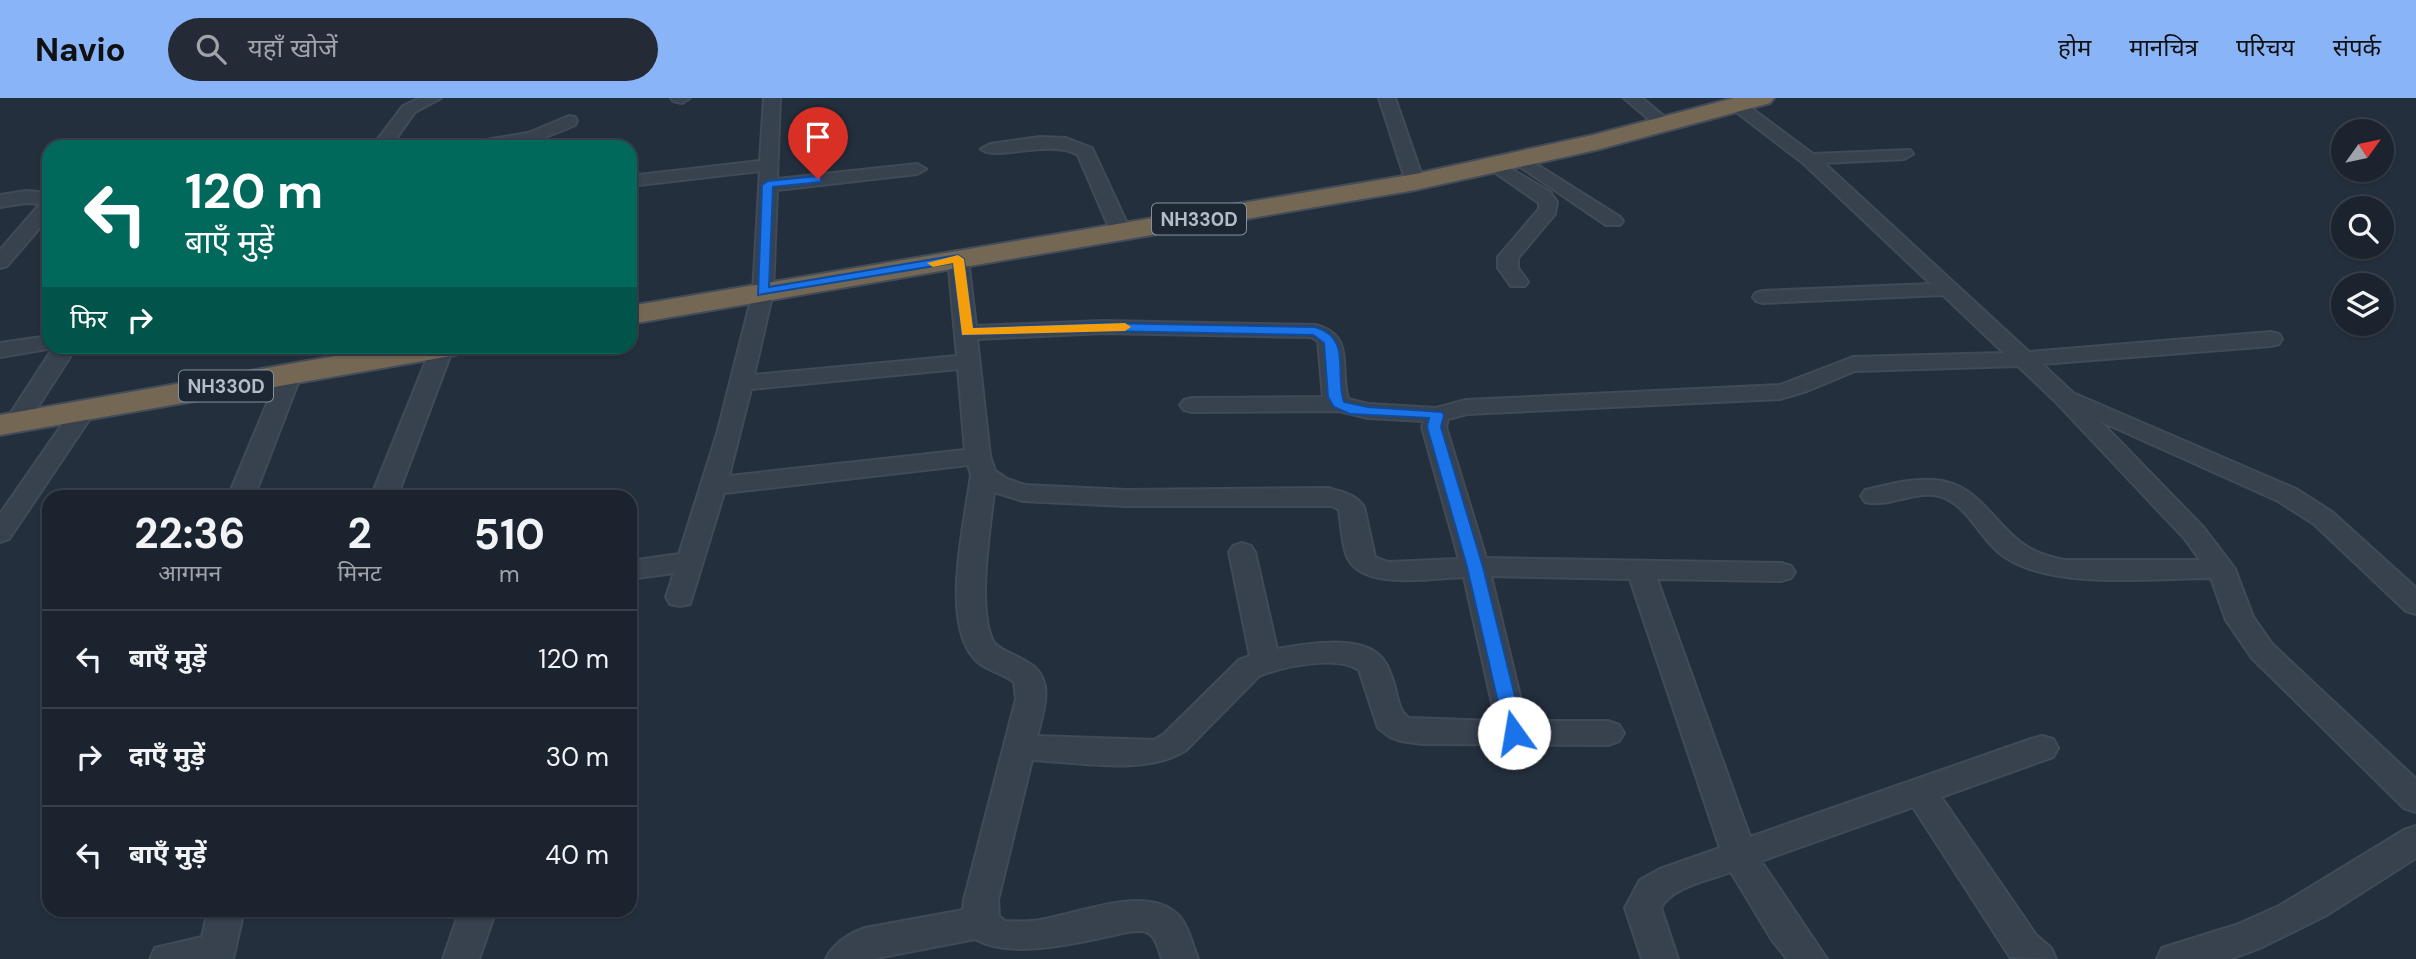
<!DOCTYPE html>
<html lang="hi">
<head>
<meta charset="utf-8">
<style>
	body { margin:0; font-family:"DM Sans","Noto Sans Devanagari",sans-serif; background:#242b36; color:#f1f3f6; height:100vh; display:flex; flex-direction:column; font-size:26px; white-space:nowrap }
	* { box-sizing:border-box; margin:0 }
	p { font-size:23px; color:#a0a4aa }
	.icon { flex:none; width:38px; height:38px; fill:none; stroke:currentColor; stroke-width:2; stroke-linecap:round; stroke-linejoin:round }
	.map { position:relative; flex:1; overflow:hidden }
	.drawer { position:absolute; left:42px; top:392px; width:595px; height:427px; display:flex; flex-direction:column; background:#1b232e; border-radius:21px; box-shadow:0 2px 5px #0004,0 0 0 2px #39404a }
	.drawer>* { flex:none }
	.banner { position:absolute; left:42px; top:42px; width:595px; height:214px; border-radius:21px; box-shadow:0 2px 5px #0004,0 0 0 2px #39404a; background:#00695c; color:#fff; overflow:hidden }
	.needle { width:46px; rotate:57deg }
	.buttons { position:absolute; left:2331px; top:21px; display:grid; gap:14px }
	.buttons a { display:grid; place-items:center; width:63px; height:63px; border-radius:50%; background:#1b232e; box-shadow:0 2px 5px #0004,0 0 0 2px #39404a; font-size:35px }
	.pin { position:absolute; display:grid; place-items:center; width:60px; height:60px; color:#fff; margin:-72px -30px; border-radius:50% 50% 50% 0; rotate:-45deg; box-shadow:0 0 7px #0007 }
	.pin .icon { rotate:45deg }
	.me { position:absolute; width:77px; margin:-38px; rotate:347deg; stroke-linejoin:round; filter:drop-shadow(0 0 5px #0008) }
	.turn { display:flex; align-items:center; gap:24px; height:147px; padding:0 28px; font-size:32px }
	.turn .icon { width:91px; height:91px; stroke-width:2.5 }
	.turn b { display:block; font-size:49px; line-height:60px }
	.then { display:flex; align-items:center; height:66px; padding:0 28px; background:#0003; gap:14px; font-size:26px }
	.eta { display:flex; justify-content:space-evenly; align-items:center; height:119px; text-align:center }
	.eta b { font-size:42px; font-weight:700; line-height:49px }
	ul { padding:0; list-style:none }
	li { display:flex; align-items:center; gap:21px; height:98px; padding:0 28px; border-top:2px solid #39404a }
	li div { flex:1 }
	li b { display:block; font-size:26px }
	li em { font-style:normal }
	header { display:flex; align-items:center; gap:42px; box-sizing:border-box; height:98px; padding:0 35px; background:#8ab4f8; color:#111 }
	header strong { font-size:33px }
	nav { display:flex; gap:38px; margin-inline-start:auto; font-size:24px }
	.search { width:490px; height:63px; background:#242b36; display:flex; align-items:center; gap:18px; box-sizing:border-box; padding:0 24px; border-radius:38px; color:#a0a4aa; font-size:26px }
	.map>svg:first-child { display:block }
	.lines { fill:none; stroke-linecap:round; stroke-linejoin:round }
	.minor-casing { stroke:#414a57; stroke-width:4 }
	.highway-casing { stroke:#434c59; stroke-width:4 }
	.minor { fill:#38414e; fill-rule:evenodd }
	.highway { fill:#746855; fill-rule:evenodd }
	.route { fill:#1a73e8; stroke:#114b97; stroke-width:2 }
	.slow { fill:#f59e0b }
	.labels { text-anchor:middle; stroke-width:7; stroke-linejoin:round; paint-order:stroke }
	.shield { fill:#1d2633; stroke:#878f9c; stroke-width:2 }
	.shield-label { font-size:19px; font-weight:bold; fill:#b4bcc9 }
</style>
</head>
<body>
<header>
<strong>Navio</strong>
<div class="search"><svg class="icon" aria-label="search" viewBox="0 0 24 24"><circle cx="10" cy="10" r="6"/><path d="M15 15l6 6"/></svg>यहाँ खोजें</div>
<nav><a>होम</a><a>मानचित्र</a><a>परिचय</a><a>संपर्क</a></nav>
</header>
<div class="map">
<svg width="2416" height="861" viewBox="0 0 2416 861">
	<rect width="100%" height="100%" fill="#242f3e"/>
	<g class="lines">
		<g class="minor-casing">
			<g id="minor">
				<path d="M 420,0 L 441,0 L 415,14 L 390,49 L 372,49 L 403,8 Z"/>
				<path d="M 671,0 L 690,0 L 682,5 L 673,3 Z"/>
				<path d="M 764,0 L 780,0 L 777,81 L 917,66 L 926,71 L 917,76 L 777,92 L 773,194 L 754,277 L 957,258 L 948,161 L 951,157 L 965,157 L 968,161 L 976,228 L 1103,223 L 1315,227 C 1356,237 1339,270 1348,301 L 1368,306 L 1436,310 L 1466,302 L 1780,287 L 1853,259 L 2004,255 L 1943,197 L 1763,205 L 1756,203 L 1753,199 L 1756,195 L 1763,193 L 1931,186 L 1803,65 L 1731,10 L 1729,7 L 1731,4 L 1743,4 L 1813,56 L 1910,52 L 1913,56 L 1904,61 L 1824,65 L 2029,254 L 2271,234 L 2279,236 L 2282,241 L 2279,246 L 2271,248 L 2042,266 L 2073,295 L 2296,391 L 2332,414 L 2416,490 L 2416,516 L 2406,513 L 2314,426 L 2278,403 L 2100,323 L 2203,429 L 2235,471 L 2253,519 L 2272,546 L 2416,681 L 2416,714 L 2404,710 L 2252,560 L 2226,522 L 2211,480 C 2152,480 2054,492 2005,459 C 1981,444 1968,405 1939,398 C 1914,392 1889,410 1865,404 L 1861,398 L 1865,392 C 1887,387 1912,380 1934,382 C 1976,385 1990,420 2019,443 C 2032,454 2048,459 2064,462 L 2200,462 L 2185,441 L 2054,302 L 2018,268 L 1855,273 L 1807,293 L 1780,301 L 1467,316 L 1448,321 L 1446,329 L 1486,460 L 1781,465 L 1791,468 L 1795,474 L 1791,480 L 1781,483 L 1657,481 L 1750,739 L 2031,641 L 2042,638 L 2053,641 L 2058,650 L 2053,659 L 1941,699 L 2036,837 L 2051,850 L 2056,861 L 2010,859 L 1913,709 L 1761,763 L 1827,861 L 1787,861 L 1772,842 L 1731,774 C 1710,782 1671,789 1661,810 L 1678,861 L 1642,861 L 1625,810 L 1640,782 L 1660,771 L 1720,750 L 1630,481 L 1491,478 L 1526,623 L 1608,623 L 1619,627 L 1624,635 L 1619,643 L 1608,647 L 1422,646 L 1401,643 L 1390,639 L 1378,630 L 1359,572 C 1337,557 1284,568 1259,578 L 1186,652 C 1147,678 1078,664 1032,662 L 998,802 L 999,818 L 1005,823 C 1014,823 1024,824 1032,823 C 1073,819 1145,784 1178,817 C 1188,827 1193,848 1198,861 L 1162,861 C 1159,853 1156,837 1146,834 C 1138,831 1123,835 1114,837 C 1073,846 1010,861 975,841 L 872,861 L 826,861 C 834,845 848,836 865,830 L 963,812 L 964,802 L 1016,601 L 1014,584 C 1002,575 982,571 973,559 C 941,520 965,424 971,377 L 968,367 L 724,395 L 690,506 L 680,508 L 670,506 L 666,499 L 674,475 L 630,481 L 630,463 L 679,456 L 717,336 L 753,194 L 760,73 L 630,88 L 630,78 L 760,63 ZM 1103,235 L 1311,239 L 1318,243 L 1323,299 L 1192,300 L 1184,302 L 1180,307 L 1184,312 L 1192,314 L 1339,313 L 1368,320 L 1424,323 L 1422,329 L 1459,461 L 1388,464 L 1375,459 L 1364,409 C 1355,396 1342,394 1328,390 L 1126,392 L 1025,387 L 1007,381 L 995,373 L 990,358 L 977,241 ZM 958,271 L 965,352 L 729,378 L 751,291 ZM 994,394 L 1023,403 L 1126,408 L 1333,408 L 1339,412 C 1341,426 1342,443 1346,456 C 1359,494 1432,480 1464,479 L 1496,623 L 1409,620 C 1398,613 1398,599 1394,586 C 1391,577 1387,564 1379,557 C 1357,537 1304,546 1277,551 L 1255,454 L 1251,448 L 1242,445 L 1233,448 L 1229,454 L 1250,558 L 1239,562 L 1164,636 L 1154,642 L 1037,638 C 1044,612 1056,580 1027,564 C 1016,557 1003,554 994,545 C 976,513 990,431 994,394 Z"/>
				<path d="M 1379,0 L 1395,0 L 1424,84 L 1421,88 L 1415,89 L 1406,84 Z"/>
				<path d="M 1624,0 L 1642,0 L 1673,26 L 1665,31 L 1659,30 Z"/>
				<path d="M 569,18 L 575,19 L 577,23 L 575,27 C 530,47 514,49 465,49 L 474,44 L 528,35 Z"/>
				<path d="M 1040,39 L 1066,40 L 1092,50 L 1131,134 L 1128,138 L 1121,140 L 1111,134 L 1078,57 C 1051,40 993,64 981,51 L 990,46 Z"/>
				<path d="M 1528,61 L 1620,119 L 1623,123 L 1620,127 L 1606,127 L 1522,70 L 1519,66 Z"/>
				<path d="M 1496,62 L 1550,94 L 1557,104 L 1555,116 L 1518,160 L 1518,170 L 1528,184 L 1525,188 L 1511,188 L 1498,170 L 1498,159 L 1539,111 L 1539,105 L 1490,71 L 1487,67 Z"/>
				<path d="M 26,93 L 49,95 L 49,119 L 7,168 L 0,170 L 0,152 L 40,106 L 26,105 L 0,109 L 0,97 Z"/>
				<path d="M 49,238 L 49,248 L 77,248 L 25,329 L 9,329 L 5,324 L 53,250 L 0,259 L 0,245 Z"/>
				<path d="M 432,248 L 453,250 L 397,399 L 371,399 Z"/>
				<path d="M 290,270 L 298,272 L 301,277 L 254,399 L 228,399 L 279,277 L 282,272 Z"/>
				<path d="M 83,306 L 91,308 L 95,313 L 9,441 L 0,444 L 0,416 L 75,308 Z"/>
				<path d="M 2416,728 L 2416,760 L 2325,818 L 2260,850 L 2230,861 L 2157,861 L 2162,850 L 2236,827 L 2279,808 L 2404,732 Z"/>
				<path d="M 208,812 L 244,812 L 233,861 L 150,861 L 155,850 L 202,839 Z"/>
				<path d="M 460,812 L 496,812 L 479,861 L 443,861 Z"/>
			</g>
		</g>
		<g class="highway-casing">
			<g id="highway">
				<path d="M 1734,0 L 1774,0 L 1770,5 L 1596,52 L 1415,92 L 630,226 L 630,208 L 1415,76 L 1593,37 Z"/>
				<path d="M 392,248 L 467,248 L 462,255 L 451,258 L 0,337 L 0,317 Z"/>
			</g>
		</g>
		<use href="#minor" class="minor"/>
		<use href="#highway" class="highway"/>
	</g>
	<path class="route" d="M 818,78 L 821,79 L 821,84 L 773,89 L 769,189 L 958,157 L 964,161 L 973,230 L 1104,225 L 1315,229 C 1353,240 1334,275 1344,304 L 1368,309 L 1442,314 L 1444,317 L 1441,329 L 1483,469 L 1524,635 L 1521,640 L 1507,640 L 1505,635 L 1467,469 L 1427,329 L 1429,320 L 1350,316 L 1334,309 L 1328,299 L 1324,245 L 1313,237 L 1104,233 L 962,237 L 953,165 L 758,197 L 762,87 L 768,83 Z"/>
	<path class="slow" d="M 958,157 L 964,161 L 973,230 L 1125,225 L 1131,229 L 1125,233 L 962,237 L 953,165 L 933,169 L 927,165 Z"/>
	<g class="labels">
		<g class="shield">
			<rect x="1152" y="105.5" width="94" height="31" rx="5"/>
			<rect x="179" y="272.5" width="94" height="31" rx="5"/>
		</g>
		<g class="shield-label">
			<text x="1199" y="128">NH330D</text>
			<text x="226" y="295">NH330D</text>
		</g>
	</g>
</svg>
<div class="buttons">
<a><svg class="needle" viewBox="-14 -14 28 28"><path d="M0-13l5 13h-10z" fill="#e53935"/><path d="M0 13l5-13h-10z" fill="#a0a4aa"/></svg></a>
<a><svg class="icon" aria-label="search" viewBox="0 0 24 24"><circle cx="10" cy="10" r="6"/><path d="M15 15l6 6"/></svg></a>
<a><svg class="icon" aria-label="layers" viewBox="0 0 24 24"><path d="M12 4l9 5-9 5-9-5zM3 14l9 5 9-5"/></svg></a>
</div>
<div class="pin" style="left:818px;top:81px;background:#d93025"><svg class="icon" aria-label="arrive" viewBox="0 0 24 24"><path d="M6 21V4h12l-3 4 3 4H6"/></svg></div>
<svg class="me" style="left:1514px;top:635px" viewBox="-20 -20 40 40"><circle r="19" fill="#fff"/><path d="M0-13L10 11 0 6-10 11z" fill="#1a73e8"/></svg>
<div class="banner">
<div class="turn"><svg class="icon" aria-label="left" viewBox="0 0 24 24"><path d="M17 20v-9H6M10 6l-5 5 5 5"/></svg><div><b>120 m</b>बाएँ मुड़ें</div></div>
<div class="then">फिर<svg class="icon" aria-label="right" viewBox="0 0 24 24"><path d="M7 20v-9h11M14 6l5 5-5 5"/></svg></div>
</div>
<section class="drawer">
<div class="eta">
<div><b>22:36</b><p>आगमन</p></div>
<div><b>2</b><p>मिनट</p></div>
<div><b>510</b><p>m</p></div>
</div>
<ul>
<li><svg class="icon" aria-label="left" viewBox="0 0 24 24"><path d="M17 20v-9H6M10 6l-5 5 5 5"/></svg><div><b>बाएँ मुड़ें</b></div><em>120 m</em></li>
<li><svg class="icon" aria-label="right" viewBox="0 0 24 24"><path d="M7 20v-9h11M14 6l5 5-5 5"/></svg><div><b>दाएँ मुड़ें</b></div><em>30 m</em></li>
<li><svg class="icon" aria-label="left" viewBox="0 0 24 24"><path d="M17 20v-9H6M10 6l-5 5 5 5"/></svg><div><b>बाएँ मुड़ें</b></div><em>40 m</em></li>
</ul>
</section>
</div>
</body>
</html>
